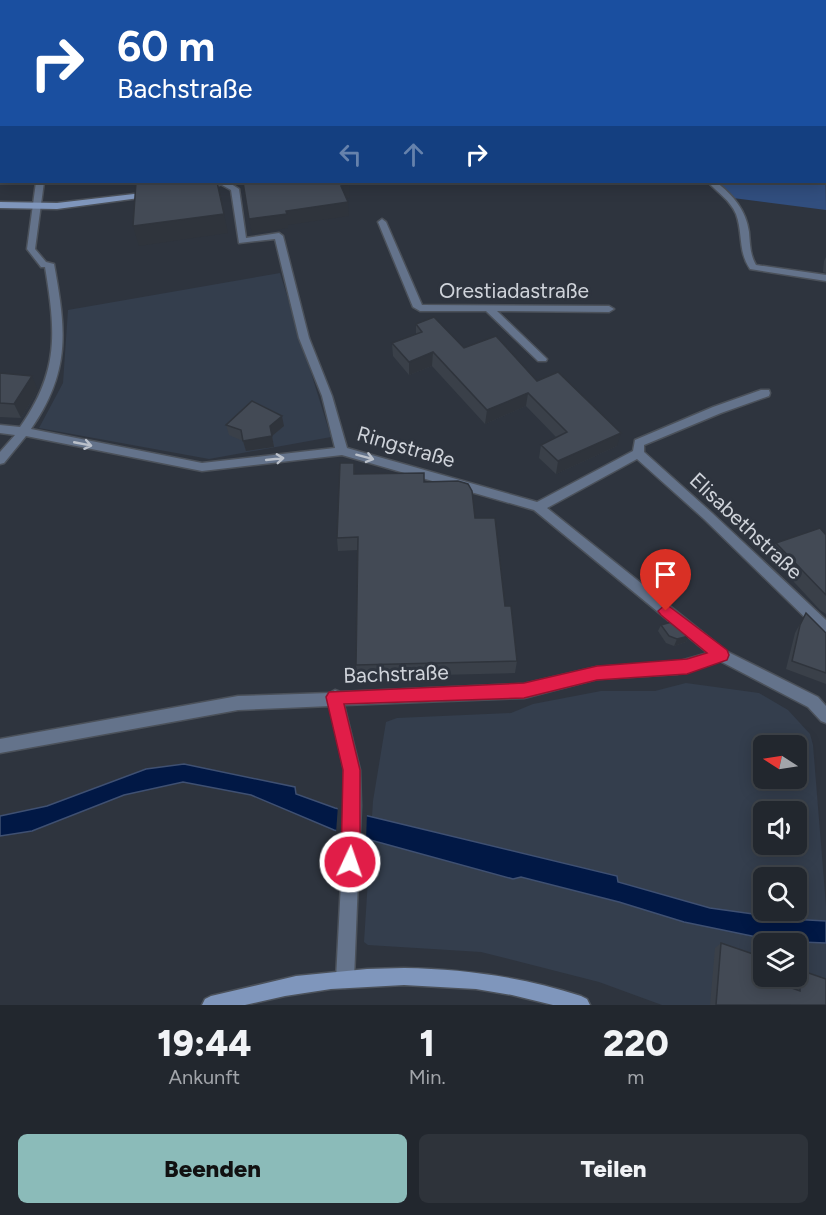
<!DOCTYPE html>
<html lang="de">
<head>
<meta charset="utf-8">
<style>
	body { margin:0; font-family:Figtree,sans-serif; background:#2e333a; color:#f1f3f6; height:100vh; display:flex; flex-direction:column; font-size:22px; white-space:nowrap }
	* { box-sizing:border-box; margin:0 }
	p { font-size:20px; color:#a2a5aa }
	.icon { flex:none; width:33px; height:33px; fill:none; stroke:currentColor; stroke-width:2; stroke-linecap:round; stroke-linejoin:round }
	.map { position:relative; height:1005px; overflow:hidden }
	.panel { display:flex; flex-direction:column; background:#22272e; flex:1 }
	.panel>* { flex:none }
	.banner { position:absolute; left:0px; top:0px; width:826px; height:183px; box-shadow:0 3px 15px #0003,0 0 0 2px #3f444a; background:#1a4fa0; color:#fff; overflow:hidden }
	.needle { width:39px; rotate:282deg }
	.fabs { position:absolute; left:753px; top:735px; display:grid; gap:12px }
	.fabs a { display:grid; place-items:center; width:54px; height:54px; border-radius:9px; background:#22272e; box-shadow:0 3px 15px #0003,0 0 0 2px #3f444a; font-size:30px }
	.pin { position:absolute; display:grid; place-items:center; width:51px; height:51px; color:#fff; margin:-62px -26px; border-radius:50% 50% 50% 0; rotate:-45deg; box-shadow:0 0 6px #0007 }
	.pin .icon { rotate:45deg }
	.me { position:absolute; width:66px; margin:-33px; rotate:3deg; stroke-linejoin:round; filter:drop-shadow(0 0 4px #0008) }
	.turn { display:flex; align-items:center; gap:21px; height:126px; padding:0 18px; font-size:27px }
	.turn .icon { width:78px; height:78px; stroke-width:2.5 }
	.turn b { display:block; font-size:42px; line-height:51px }
	.lanes { display:flex; align-items:center; height:57px; padding:0 18px; background:#0003; justify-content:center; gap:30px; direction:ltr }
	.lanes .off { opacity:.35 }
	.eta { display:flex; justify-content:space-evenly; align-items:center; height:102px; text-align:center }
	.eta b { font-size:36px; font-weight:800; line-height:42px }
	.action { display:flex; gap:12px; margin-top:auto; padding:12px 18px }
	.action a { flex:1; height:69px; border-radius:9px; background:#8bbbb9; color:#111; font-size:24px; font-weight:800; line-height:69px; text-align:center }
	.action a+a { background:#2e333a; color:#f1f3f6 }
	.map>svg:first-child { display:block }
	.built { fill:#343e4d; fill-rule:evenodd }
	.green { fill:#314e7e }
	.water { fill:#011845; stroke:#3f5072; stroke-width:1.5 }
	.pier { fill:#2e343e }
	.lines { fill:none; stroke-linecap:round; stroke-linejoin:round }
	.street-casing { stroke:#4b515a; stroke-width:3 }
	.secondary-casing { stroke:#4b515a; stroke-width:3 }
	.street { fill:#64738b; fill-rule:evenodd }
	.secondary { fill:#7f96bc; fill-rule:evenodd }
	.wall { fill:#3a4049 }
	.shaded-wall { fill:#2f343c }
	.building { fill:#434a55; stroke:#2f343c; stroke-width:1.5 }
	.oneway { stroke:#bac0ca }
	.route { fill:#e11d48; stroke:#92132f; stroke-width:1.5 }
	.labels { text-anchor:middle; stroke-width:6; stroke-linejoin:round; paint-order:stroke }
	.street-label { font-size:21px; fill:#cfd3da; stroke:#2e343e }
</style>
</head>
<body>
<div class="map">
<svg width="826" height="1005" viewBox="0 0 826 1005">
	<rect width="100%" height="100%" fill="#2e343e"/>
	<g class="built">
		<path d="M 280,273 L 331,437 L 209,459 L 39,428 L 63,383 L 68,310 Z"/>
		<path d="M 686,683 L 759,693 L 788,710 L 810,734 L 813,745 L 826,906 L 826,1005 L 662,1005 L 599,982 L 481,952 L 368,945 L 364,942 L 373,801 L 386,722 L 397,718 L 511,713 L 533,704 L 601,691 L 655,691 ZM 764,746 L 796,746 L 796,778 L 764,778 ZM 764,812 L 796,812 L 796,844 L 764,844 ZM 764,878 L 796,878 L 796,910 L 764,910 ZM 764,944 L 796,944 L 796,976 L 764,976 Z"/>
	</g>
	<path class="green" d="M 825,145 L 826,210 L 733,198 L 715,182 L 825,182 Z"/>
	<path class="water" d="M 184,764 L 295,787 L 296,794 L 335,808 L 617,876 L 618,882 L 710,908 L 790,919 L 826,921 L 826,943 L 776,941 L 684,922 L 619,902 L 521,877 L 513,879 L 334,830 L 251,795 L 183,782 L 124,795 L 32,831 L 0,836 L 0,816 L 47,806 L 146,769 Z"/>
	<path class="pier" d="M 338,805 L 367,813 L 366,841 L 336,833 Z"/>
	<g class="lines">
		<g class="street-casing">
			<g id="street">
				<path d="M 637,0 L 643,0 L 645,2 L 638,2 Z"/>
				<path d="M 0,31 L 2,31 L 2,36 L 0,35 Z"/>
				<rect x="0" y="75" width="2" height="4"/>
				<rect x="825" y="91" width="1" height="4"/>
				<rect x="825" y="115" width="1" height="5"/>
				<rect x="825" y="140" width="1" height="5"/>
				<rect x="0" y="142" width="2" height="5"/>
				<path d="M 36,182 L 44,182 L 35,249 L 46,262 L 54,264 C 66,330 71,371 31,429 L 202,463 L 335,448 L 322,396 L 299,338 L 275,239 L 239,243 L 231,190 L 222,185 L 222,182 L 228,182 L 239,189 L 246,238 L 279,233 L 283,236 L 309,338 L 332,396 L 347,448 L 537,502 L 633,451 L 635,440 L 713,407 L 761,390 L 769,390 L 770,393 L 769,396 L 721,413 L 644,445 L 644,452 L 712,513 L 826,620 L 826,635 L 821,633 L 704,519 L 637,459 L 547,508 L 726,651 L 818,697 L 826,706 L 826,723 L 821,721 L 808,707 L 720,661 L 677,674 L 597,679 L 524,698 L 344,705 L 360,770 L 361,806 L 354,979 L 351,985 L 345,988 L 339,985 L 336,979 L 345,806 L 344,770 L 330,706 L 238,710 L 0,753 L 0,739 L 238,696 L 330,693 L 335,690 L 340,692 L 524,684 L 597,667 L 677,662 L 708,653 L 534,510 L 342,455 L 202,471 L 26,436 L 4,463 L 0,464 L 0,452 L 15,435 L 0,433 L 0,425 L 20,427 C 59,372 56,332 45,267 L 41,267 L 27,249 Z"/>
				<path d="M 708,182 L 716,182 C 733,195 746,210 749,232 C 750,244 750,255 756,265 L 826,275 L 826,281 L 750,269 C 738,252 743,233 736,214 C 730,200 718,193 708,182 Z"/>
				<path d="M 382,219 L 386,222 L 422,305 L 609,306 L 614,309 L 609,312 L 497,311 L 547,359 L 546,361 L 538,361 L 486,311 L 420,311 L 413,307 L 378,222 Z"/>
			</g>
		</g>
		<g class="secondary-casing">
			<g id="secondary">
				<path d="M 282,0 L 288,0 L 290,2 L 283,2 Z"/>
				<path d="M 395,0 L 406,0 L 391,2 Z"/>
				<path d="M 217,182 L 230,182 L 204,189 L 200,187 Z"/>
				<path d="M 151,192 L 155,194 L 154,196 L 57,209 L 0,208 L 0,202 L 57,203 Z"/>
				<path d="M 404,968 C 465,969 522,977 581,996 L 587,999 L 590,1005 L 553,1005 L 512,995 L 476,989 L 404,985 L 331,989 L 285,996 L 245,1005 L 202,1005 L 205,999 L 211,996 L 296,976 L 367,969 Z"/>
			</g>
		</g>
		<use href="#street" class="street"/>
		<use href="#secondary" class="secondary"/>
	</g>
	<g class="wall">
		<path d="M 826,257 L 826,273 L 823,272 L 824,261 Z"/>
		<path d="M 416,324 L 464,348 L 537,381 L 617,446 L 556,474 L 539,458 L 541,445 L 556,437 L 526,406 L 485,424 L 432,366 L 409,375 L 393,356 L 392,343 L 416,334 Z"/>
		<path d="M 0,373 L 38,390 L 21,418 L 0,417 Z"/>
		<path d="M 226,425 L 284,426 L 272,436 L 274,447 L 246,451 L 243,441 L 229,435 Z"/>
		<path d="M 354,463 L 355,474 L 424,482 L 475,518 L 505,606 L 517,661 L 515,673 L 357,677 L 356,665 L 358,550 L 338,551 L 337,538 Z"/>
		<path d="M 826,535 L 826,614 L 820,610 L 769,555 L 776,543 Z"/>
		<path d="M 806,613 L 826,633 L 826,684 L 786,669 L 795,633 Z"/>
		<path d="M 661,625 L 689,636 L 686,642 L 674,646 L 666,643 L 658,631 Z"/>
		<path d="M 721,943 L 758,976 L 792,988 L 792,976 L 796,976 L 796,972 L 800,970 L 826,1005 L 710,1005 L 715,948 Z"/>
	</g>
	<g class="shaded-wall">
		<path d="M 349,184 L 350,198 L 342,200 L 341,186 Z"/>
		<path d="M 348,202 L 349,216 L 288,225 L 288,228 L 252,234 L 249,219 L 286,211 Z"/>
		<path d="M 224,214 L 228,233 L 139,246 L 133,226 Z"/>
		<path d="M 433,352 L 432,366 L 409,375 L 409,362 Z"/>
		<path d="M 32,376 L 38,390 L 21,418 L 14,404 Z"/>
		<path d="M 528,393 L 526,406 L 485,424 L 487,410 Z"/>
		<path d="M 282,416 L 284,426 L 272,436 L 274,447 L 246,451 L 243,441 Z"/>
		<path d="M 621,433 L 617,446 L 556,474 L 558,461 Z"/>
		<path d="M 689,636 L 686,642 L 674,646 L 677,639 Z"/>
	</g>
	<g class="building">
		<path d="M 136,182 L 217,182 L 224,214 L 133,226 Z"/>
		<path d="M 243,182 L 348,182 L 349,184 L 341,186 L 348,202 L 286,211 L 287,214 L 249,219 Z"/>
		<path d="M 434,317 L 464,348 L 496,336 L 537,381 L 558,372 L 621,433 L 558,461 L 541,445 L 567,432 L 528,393 L 487,410 L 433,352 L 409,362 L 392,343 L 422,332 L 416,324 Z"/>
		<path d="M 0,373 L 32,376 L 14,404 L 0,403 Z"/>
		<path d="M 252,401 L 282,416 L 270,426 L 272,436 L 243,441 L 241,430 L 226,425 Z"/>
		<path d="M 340,463 L 354,463 L 354,474 L 424,473 L 424,482 L 458,481 L 468,484 L 472,491 L 475,518 L 495,518 L 505,606 L 511,606 L 517,661 L 356,665 L 358,537 L 337,538 Z"/>
		<path d="M 820,528 L 826,535 L 826,595 L 776,543 Z"/>
		<path d="M 806,613 L 826,633 L 826,673 L 792,661 L 800,625 Z"/>
		<path d="M 675,621 L 685,628 L 689,636 L 677,639 L 669,636 L 661,625 Z"/>
		<path d="M 721,943 L 759,956 L 758,976 L 800,991 L 800,970 L 826,979 L 826,1005 L 716,1005 Z"/>
	</g>
	<defs><path id="oneway-shaft" d="M-6 0H5M1.5-3L5.5 0L1.5 3" fill="none" stroke-width="1.6" stroke-linecap="round" stroke-linejoin="round" transform="scale(1.5)"/></defs>
	<g class="oneway">
		<use href="#oneway-shaft" transform="translate(83 444) rotate(11)"/>
		<use href="#oneway-shaft" transform="translate(365 457) rotate(15)"/>
		<use href="#oneway-shaft" transform="translate(275 459) rotate(-6)"/>
	</g>
	<path class="route" d="M 666,604 L 727,650 L 729,655 L 727,660 L 687,674 L 597,680 L 524,698 L 344,704 L 360,770 L 360,862 L 357,868 L 350,871 L 344,868 L 341,862 L 343,770 L 326,697 L 329,692 L 524,683 L 597,666 L 687,659 L 707,653 L 661,615 L 658,611 Z"/>
	<g class="labels">
		<g class="street-label">
			<text x="514" y="298">Orestiadastraße</text>
			<text transform="translate(406 447) rotate(16)" y="7">Ringstraße</text>
			<text transform="translate(746 526) rotate(43)" y="7">Elisabethstraße</text>
			<text transform="translate(396 674) rotate(-2)" y="7">Bachstraße</text>
		</g>
	</g>
</svg>
<div class="fabs">
<a><svg class="needle" viewBox="-14 -14 28 28"><path d="M0-13l5 13h-10z" fill="#e53935"/><path d="M0 13l5-13h-10z" fill="#a2a5aa"/></svg></a>
<a><svg class="icon" aria-label="sound" viewBox="0 0 24 24"><path d="M4 9h4l5-4v14l-5-4H4zM17 9q2 3 0 6"/></svg></a>
<a><svg class="icon" aria-label="search" viewBox="0 0 24 24"><circle cx="10" cy="10" r="6"/><path d="M15 15l6 6"/></svg></a>
<a><svg class="icon" aria-label="layers" viewBox="0 0 24 24"><path d="M12 4l9 5-9 5-9-5zM3 14l9 5 9-5"/></svg></a>
</div>
<div class="pin" style="left:666px;top:611px;background:#d93025"><svg class="icon" aria-label="arrive" viewBox="0 0 24 24"><path d="M6 21V4h12l-3 4 3 4H6"/></svg></div>
<svg class="me" style="left:350px;top:862px" viewBox="-20 -20 40 40"><circle r="17" fill="#e11d48" stroke="#fff" stroke-width="3"/><path d="M0-11L8 9 0 5-8 9z" fill="#fff"/></svg>
<div class="banner">
<div class="turn"><svg class="icon" aria-label="right" viewBox="0 0 24 24"><path d="M7 20v-9h11M14 6l5 5-5 5"/></svg><div><b>60 m</b>Bachstraße</div></div>
<div class="lanes"><svg class="icon off" aria-label="left" viewBox="0 0 24 24"><path d="M17 20v-9H6M10 6l-5 5 5 5"/></svg><svg class="icon off" aria-label="ahead" viewBox="0 0 24 24"><path d="M12 20V5M6 11l6-6 6 6"/></svg><svg class="icon" aria-label="right" viewBox="0 0 24 24"><path d="M7 20v-9h11M14 6l5 5-5 5"/></svg></div>
</div>
</div>
<section class="panel">
<div class="eta">
<div><b>19:44</b><p>Ankunft</p></div>
<div><b>1</b><p>Min.</p></div>
<div><b>220</b><p>m</p></div>
</div>
<div class="action"><a>Beenden</a><a>Teilen</a></div>
</section>
</body>
</html>
